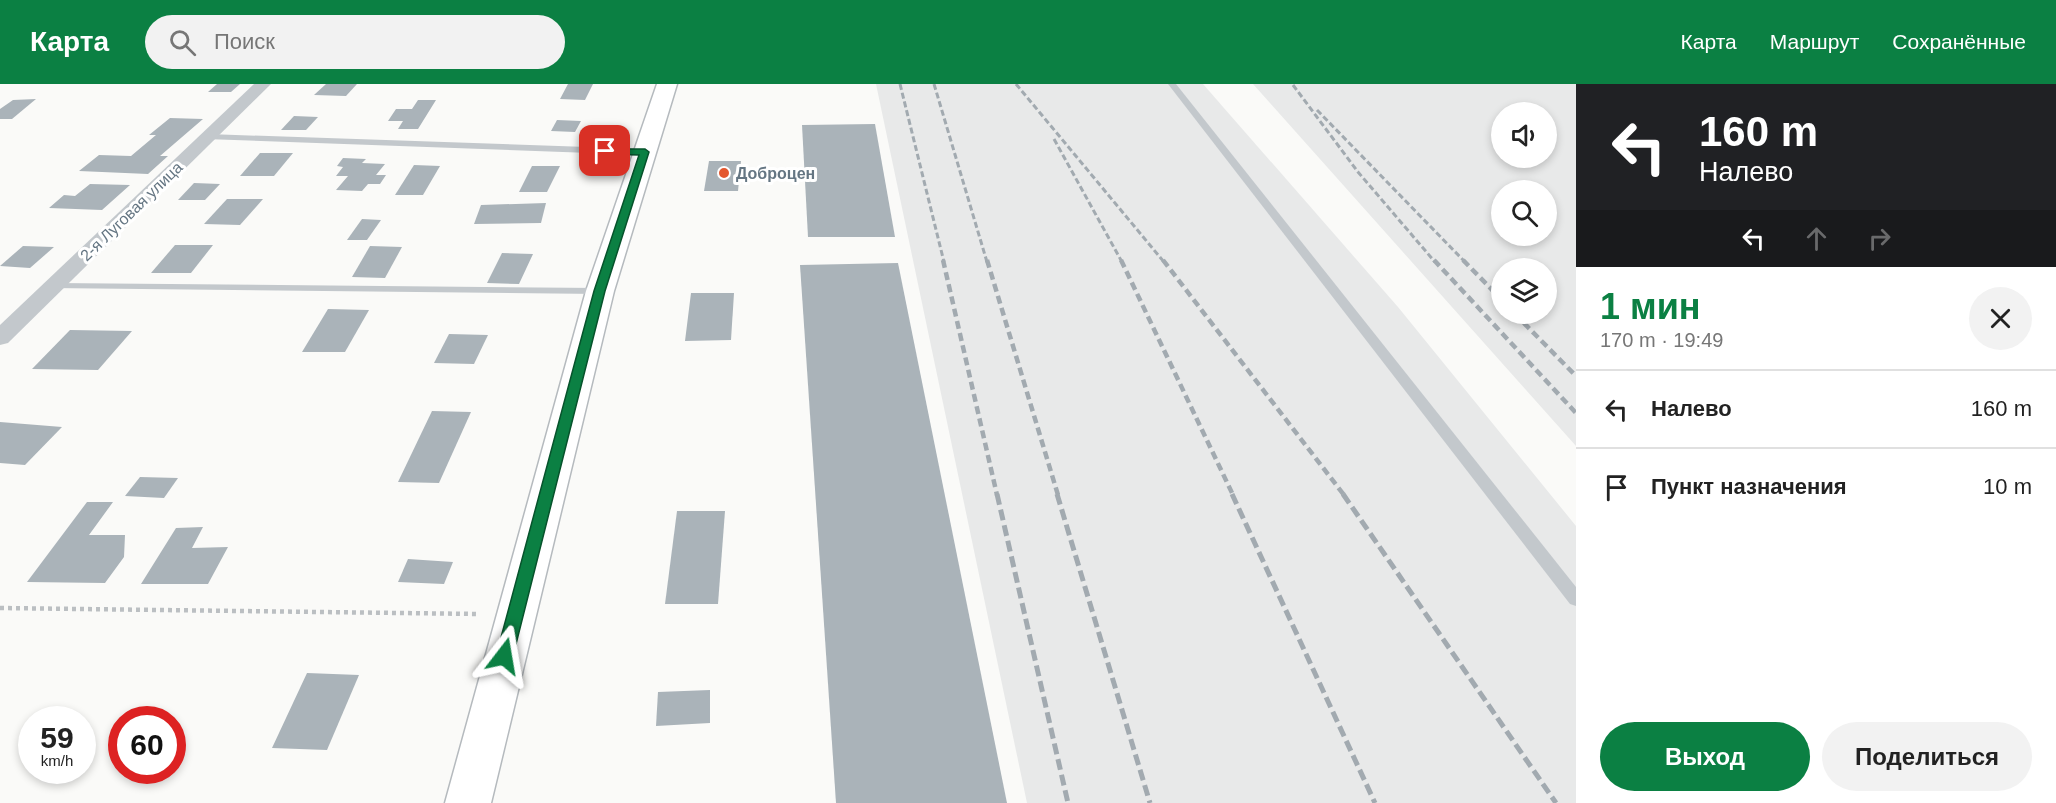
<!DOCTYPE html>
<html lang="ru">
<head>
<meta charset="utf-8">
<style>
	body { margin:0; font-family:Helvetica,sans-serif; background:#f2f2f2; color:#222; height:100vh; display:flex; flex-direction:column; font-size:22px; white-space:nowrap }
	* { box-sizing:border-box; margin:0 }
	p { font-size:20px; color:#767676 }
	.icon { flex:none; width:33px; height:33px; fill:none; stroke:currentColor; stroke-width:2; stroke-linecap:round; stroke-linejoin:round }
	.map { position:relative; flex:1; overflow:hidden }
	.sheet { display:flex; flex-direction:column; background:#fff; width:480px }
	.sheet>* { flex:none }
	.banner { background:#202124; color:#fff; overflow:hidden }
	.buttons { position:absolute; left:1491px; top:18px; display:grid; gap:12px }
	.buttons a { display:grid; place-items:center; width:66px; height:66px; border-radius:50%; background:#fff; box-shadow:0 3px 9px #0003; font-size:30px }
	.speed { position:absolute; left:18px; top:622px; display:flex; gap:12px; font-size:30px; font-weight:700; text-align:center }
	.speed>* { display:grid; place-content:center; width:78px; height:78px; border-radius:50%; background:#fff; box-shadow:0 3px 9px #0003; line-height:1 }
	.speed small { font-size:15px; font-weight:400 }
	.speed .limit { border:9px solid #d22; background:#fff; color:#111 }
	.pin { position:absolute; display:grid; place-items:center; width:51px; height:51px; color:#fff; margin:-26px; border-radius:12px; box-shadow:0 3px 9px #0006 }
	.me { position:absolute; width:66px; margin:-33px; rotate:14deg; stroke-linejoin:round; filter:drop-shadow(0 0 4px #0008) }
	.turn { display:flex; align-items:center; gap:21px; height:126px; padding:0 24px; font-size:27px }
	.turn .icon { width:78px; height:78px; stroke-width:2.5 }
	.turn b { display:block; font-size:42px; line-height:51px }
	.lanes { display:flex; align-items:center; height:57px; padding:0 24px; background:#0003; justify-content:center; gap:30px; direction:ltr }
	.lanes .off { opacity:.35 }
	.round { display:grid; place-items:center; flex:none; width:63px; height:63px; border-radius:32px; background:#f2f2f2 }
	.overview { display:flex; align-items:center; justify-content:space-between; height:102px; padding:0 24px }
	h1 { font-size:36px; font-weight:700; line-height:45px; color:#0b8043 }
	.action { display:flex; gap:12px; margin-top:auto; padding:12px 24px }
	.action a { flex:1; height:69px; border-radius:36px; background:#0b8043; color:#fff; font-size:24px; font-weight:700; line-height:69px; text-align:center }
	.action a+a { background:#f2f2f2; color:#222 }
	ul { padding:0; list-style:none }
	li { display:flex; align-items:center; gap:18px; height:78px; padding:0 24px; border-top:2px solid #e0e0e0 }
	li div { flex:1 }
	li b { display:block; font-size:22px }
	li em { font-style:normal }
	header { display:flex; align-items:center; gap:36px; box-sizing:border-box; height:84px; padding:0 30px; background:#0b8043; color:#fff }
	header strong { font-size:28px }
	nav { display:flex; gap:33px; margin-inline-start:auto; font-size:21px }
	.search { width:420px; height:54px; background:#f2f2f2; display:flex; align-items:center; gap:15px; box-sizing:border-box; padding:0 21px; border-radius:33px; color:#767676; font-size:22px }
	main { display:flex; flex:1; min-height:0 }
	.map>svg:first-child { display:block }
	.built { fill:#e8e9e9; fill-rule:evenodd }
	.building { fill:#aab3b9 }
	.lines { fill:none; stroke-linecap:round; stroke-linejoin:round }
	.primary-casing { stroke:#b5babe; stroke-width:3 }
	.path { stroke:#bbbfc2; stroke-width:4.5; stroke-dasharray:4 4; stroke-linecap:butt }
	.service { fill:#c3c8cc; fill-rule:evenodd }
	.minor { fill:#c3c8cc; fill-rule:evenodd }
	.primary { fill:#fff; fill-rule:evenodd }
	.rail-far2 { stroke:#a2aab0; stroke-width:3; stroke-dasharray:6 3; stroke-linecap:butt }
	.rail-far1 { stroke:#a2aab0; stroke-width:4.5; stroke-dasharray:8 4.5; stroke-linecap:butt }
	.rail { stroke:#a2aab0; stroke-width:5; stroke-dasharray:11 5; stroke-linecap:butt }
	.route { fill:#0b8043; stroke:#07532c; stroke-width:1.5 }
	.poi-dot { fill:#e4572e; stroke:#fff; stroke-width:2 }
	.labels { text-anchor:middle; stroke-width:6; stroke-linejoin:round; paint-order:stroke }
	.far-poi-label { font-size:16px; font-weight:bold; fill:#657683; stroke:#fff; text-anchor:start }
	.far-street-label { font-size:16px; fill:#657683; stroke:#fff }
</style>
</head>
<body>
<header>
<strong>Карта</strong>
<div class="search"><svg class="icon" aria-label="search" viewBox="0 0 24 24"><circle cx="10" cy="10" r="6"/><path d="M15 15l6 6"/></svg>Поиск</div>
<nav><a>Карта</a><a>Маршрут</a><a>Сохранённые</a></nav>
</header>
<main>
<div class="map">
<svg width="1576" height="719" viewBox="0 0 1576 719">
	<rect width="100%" height="100%" fill="#fafaf8"/>
	<g class="built">
		<path d="M 876,0 L 1203,0 L 1398,223 L 1576,442 L 1576,719 L 1027,719 Z"/>
		<path d="M 1253,0 L 1576,0 L 1576,362 ZM 1502,28 L 1546,28 L 1546,74 L 1502,74 ZM 1502,106 L 1546,106 L 1546,152 L 1502,152 ZM 1502,184 L 1546,184 L 1546,230 L 1502,230 Z"/>
	</g>
	<g class="building">
		<path d="M 217,0 L 240,0 L 231,8 L 208,8 Z"/>
		<path d="M 326,0 L 357,0 L 346,12 L 314,11 Z"/>
		<path d="M 568,0 L 593,0 L 585,16 L 560,15 Z"/>
		<path d="M 36,15 L 12,35 L 0,35 L 0,25 L 13,16 Z"/>
		<path d="M 418,16 L 436,16 L 418,45 L 398,45 L 403,37 L 388,37 L 396,25 L 412,25 Z"/>
		<path d="M 294,32 L 318,33 L 306,46 L 281,46 Z"/>
		<path d="M 170,34 L 203,35 L 160,72 L 168,72 L 148,90 L 79,87 L 99,71 L 131,72 L 156,51 L 149,51 Z"/>
		<path d="M 557,36 L 581,37 L 575,48 L 551,47 Z"/>
		<path d="M 875,40 L 895,153 L 808,153 L 802,41 Z"/>
		<path d="M 260,69 L 293,69 L 274,92 L 240,92 Z"/>
		<path d="M 343,74 L 366,75 L 362,79 L 385,80 L 376,91 L 386,91 L 380,100 L 368,100 L 362,107 L 336,106 L 348,92 L 336,92 L 343,83 L 337,82 Z"/>
		<path d="M 709,77 L 741,77 L 738,107 L 704,107 Z"/>
		<path d="M 414,81 L 440,82 L 423,111 L 395,111 Z"/>
		<path d="M 532,82 L 560,82 L 547,108 L 519,108 Z"/>
		<path d="M 194,99 L 220,100 L 205,116 L 178,116 Z"/>
		<path d="M 90,100 L 130,101 L 102,126 L 49,124 L 64,111 L 75,112 Z"/>
		<path d="M 227,115 L 263,115 L 240,141 L 204,140 Z"/>
		<path d="M 546,119 L 541,139 L 474,140 L 481,121 Z"/>
		<path d="M 362,135 L 381,136 L 367,156 L 347,156 Z"/>
		<path d="M 175,161 L 213,161 L 191,189 L 151,189 Z"/>
		<path d="M 23,162 L 54,163 L 30,184 L 0,182 Z"/>
		<path d="M 370,162 L 402,163 L 385,194 L 352,193 Z"/>
		<path d="M 502,169 L 533,170 L 519,200 L 487,199 Z"/>
		<path d="M 898,179 L 1007,719 L 836,719 L 800,181 Z"/>
		<path d="M 691,209 L 734,209 L 731,256 L 685,257 Z"/>
		<path d="M 328,225 L 369,226 L 345,268 L 302,268 Z"/>
		<path d="M 70,246 L 132,247 L 98,286 L 32,285 Z"/>
		<path d="M 449,250 L 488,251 L 474,280 L 434,279 Z"/>
		<path d="M 432,327 L 471,328 L 439,399 L 398,398 Z"/>
		<path d="M 0,338 L 62,343 L 25,381 L 0,379 Z"/>
		<path d="M 140,393 L 178,394 L 164,414 L 125,412 Z"/>
		<path d="M 87,418 L 113,418 L 89,451 L 125,451 L 124,473 L 105,499 L 27,498 Z"/>
		<path d="M 677,427 L 725,427 L 718,520 L 665,520 Z"/>
		<path d="M 203,443 L 192,464 L 228,463 L 208,500 L 141,500 L 176,444 Z"/>
		<path d="M 408,475 L 453,478 L 444,500 L 398,498 Z"/>
		<path d="M 307,589 L 359,591 L 327,666 L 272,664 Z"/>
		<path d="M 710,606 L 710,639 L 656,642 L 658,608 Z"/>
	</g>
	<g class="lines">
		<g class="primary-casing">
			<path id="primary" d="M 657,0 L 677,0 L 614,207 L 491,719 L 445,719 L 586,207 Z"/>
		</g>
		<path class="path" d="M 0,524 L 479,530"/>
		<g class="service">
			<path d="M 1168,0 L 1176,0 L 1576,503 L 1576,522 L 1570,520 Z"/>
			<path d="M 208,50 L 645,65 L 650,68 L 645,71 L 205,55 L 205,51 Z"/>
			<path d="M 54,199 L 600,204 L 606,207 L 600,210 L 50,204 L 50,200 Z"/>
		</g>
		<path class="minor" d="M 254,0 L 271,0 L 8,259 L 0,261 L 0,241 Z"/>
		<use href="#primary" class="primary"/>
		<g class="rail-far2">
			<path d="M 900,0 L 944,178"/>
			<path d="M 934,0 L 987,178"/>
			<path d="M 1016,0 L 1164,178"/>
			<path d="M 1293,1 L 1358,88 L 1435,178"/>
			<path d="M 1317,26 L 1465,178"/>
			<path d="M 1054,55 L 1122,178"/>
		</g>
		<g class="rail-far1">
			<path d="M 943,176 L 997,411"/>
			<path d="M 987,176 L 1058,411"/>
			<path d="M 1121,176 L 1233,411"/>
			<path d="M 1163,176 L 1344,411"/>
			<path d="M 1434,176 L 1576,329"/>
			<path d="M 1463,176 L 1502,216"/>
			<path d="M 1515,230 L 1576,292"/>
		</g>
		<g class="rail">
			<path d="M 997,410 L 1068,719"/>
			<path d="M 1057,410 L 1150,719"/>
			<path d="M 1232,410 L 1375,719"/>
			<path d="M 1343,410 L 1556,719"/>
		</g>
	</g>
	<path class="route" d="M 602,65 L 645,65 L 649,68 L 605,207 L 513,572 L 510,577 L 504,579 L 498,577 L 496,572 L 594,207 L 639,71 L 605,70 L 600,67 Z"/>
	<circle class="poi-dot" cx="724" cy="89" r="6"/>
	<g class="labels">
		<g class="far-poi-label">
			<text x="736" y="95">Доброцен</text>
		</g>
		<g class="far-street-label">
			<text transform="translate(131 127) rotate(-44)" y="6">2-я Луговая улица</text>
		</g>
	</g>
</svg>
<div class="buttons">
<a><svg class="icon" aria-label="sound" viewBox="0 0 24 24"><path d="M4 9h4l5-4v14l-5-4H4zM17 9q2 3 0 6"/></svg></a>
<a><svg class="icon" aria-label="search" viewBox="0 0 24 24"><circle cx="10" cy="10" r="6"/><path d="M15 15l6 6"/></svg></a>
<a><svg class="icon" aria-label="layers" viewBox="0 0 24 24"><path d="M12 4l9 5-9 5-9-5zM3 14l9 5 9-5"/></svg></a>
</div>
<div class="speed"><div>59<small>km/h</small></div><div class="limit">60</div></div>
<div class="pin" style="left:605px;top:67px;background:#d93025"><svg class="icon" aria-label="arrive" viewBox="0 0 24 24"><path d="M6 21V4h12l-3 4 3 4H6"/></svg></div>
<svg class="me" style="left:504px;top:572px" viewBox="-20 -20 40 40"><path d="M0-17L14 15 0 8-14 15z" fill="#0b8043" stroke="#fff" stroke-width="4"/></svg>
</div>
<section class="sheet">
<div class="banner">
<div class="turn"><svg class="icon" aria-label="left" viewBox="0 0 24 24"><path d="M17 20v-9H6M10 6l-5 5 5 5"/></svg><div><b>160 m</b>Налево</div></div>
<div class="lanes"><svg class="icon" aria-label="left" viewBox="0 0 24 24"><path d="M17 20v-9H6M10 6l-5 5 5 5"/></svg><svg class="icon off" aria-label="ahead" viewBox="0 0 24 24"><path d="M12 20V5M6 11l6-6 6 6"/></svg><svg class="icon off" aria-label="right" viewBox="0 0 24 24"><path d="M7 20v-9h11M14 6l5 5-5 5"/></svg></div>
</div>
<div class="overview"><div><h1>1 мин</h1><p>170 m · 19:49</p></div><a class="round"><svg class="icon" aria-label="close" viewBox="0 0 24 24"><path d="M6 6l12 12M18 6L6 18"/></svg></a></div>
<ul>
<li><svg class="icon" aria-label="left" viewBox="0 0 24 24"><path d="M17 20v-9H6M10 6l-5 5 5 5"/></svg><div><b>Налево</b></div><em>160 m</em></li>
<li><svg class="icon" aria-label="arrive" viewBox="0 0 24 24"><path d="M6 21V4h12l-3 4 3 4H6"/></svg><div><b>Пункт назначения</b></div><em>10 m</em></li>
</ul>
<div class="action"><a>Выход</a><a>Поделиться</a></div>
</section>
</main>
</body>
</html>
